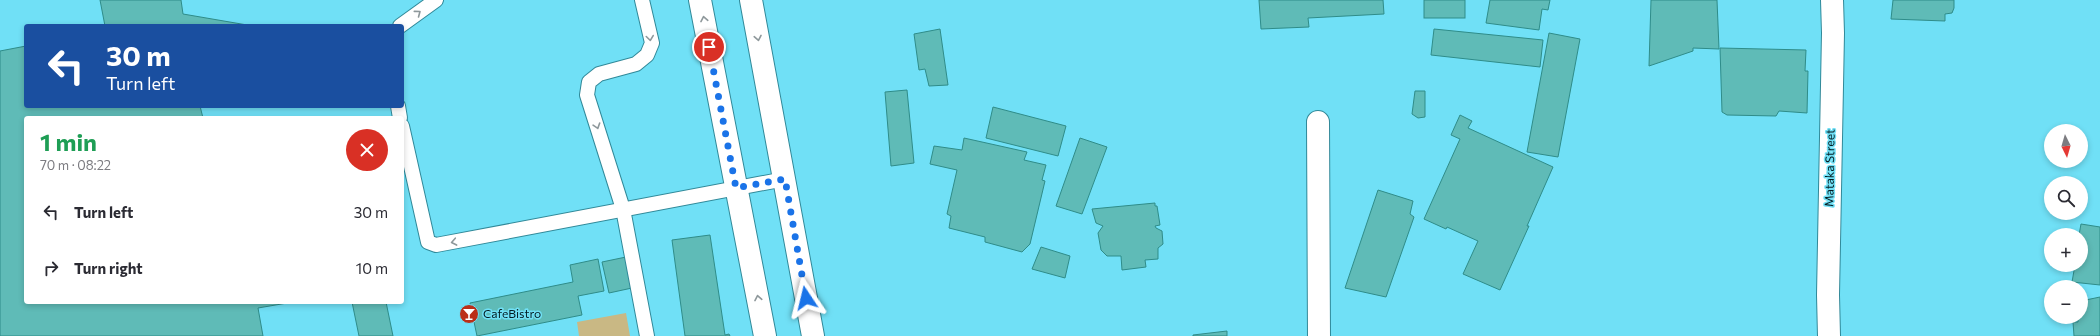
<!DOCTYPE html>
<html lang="en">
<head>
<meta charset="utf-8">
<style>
	body { margin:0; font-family:Commissioner,sans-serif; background:#f2f2f3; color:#2b2b33; height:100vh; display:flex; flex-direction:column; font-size:15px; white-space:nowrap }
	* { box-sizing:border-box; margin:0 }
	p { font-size:13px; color:#7c7c81 }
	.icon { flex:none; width:22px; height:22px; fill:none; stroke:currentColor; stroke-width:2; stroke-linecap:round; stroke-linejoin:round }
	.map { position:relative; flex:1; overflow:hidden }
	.sheet { position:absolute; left:24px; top:116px; width:380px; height:188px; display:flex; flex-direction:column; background:#fff; border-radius:4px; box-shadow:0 2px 6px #0003 }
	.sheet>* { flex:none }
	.top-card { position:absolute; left:24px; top:24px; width:380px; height:84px; border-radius:4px; box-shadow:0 2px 6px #0003; background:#1a4fa0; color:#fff; overflow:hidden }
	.needle { width:26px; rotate:175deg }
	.tools { position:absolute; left:2044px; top:124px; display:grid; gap:8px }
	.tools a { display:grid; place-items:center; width:44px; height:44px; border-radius:50%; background:#fff; box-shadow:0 2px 6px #0003; font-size:20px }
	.pin { position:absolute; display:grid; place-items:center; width:34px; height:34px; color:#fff; margin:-17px; border:2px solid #fff; border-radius:50%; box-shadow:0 1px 4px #0007 }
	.me { position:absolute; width:44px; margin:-22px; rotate:350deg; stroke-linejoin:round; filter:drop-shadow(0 0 3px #0008) }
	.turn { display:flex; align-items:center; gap:14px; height:84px; padding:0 16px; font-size:18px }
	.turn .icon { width:52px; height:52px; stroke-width:2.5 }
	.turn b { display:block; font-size:28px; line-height:34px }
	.round { display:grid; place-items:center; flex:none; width:42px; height:42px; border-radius:21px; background:#f2f2f3 }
	.summary { display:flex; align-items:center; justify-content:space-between; height:68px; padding:0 16px }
	h1 { font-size:24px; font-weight:700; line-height:30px; color:#1e9e55 }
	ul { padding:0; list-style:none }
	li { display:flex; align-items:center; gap:12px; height:56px; padding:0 16px }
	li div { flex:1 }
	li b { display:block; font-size:15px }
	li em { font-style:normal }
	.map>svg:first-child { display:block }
	.green { fill:#c9b884 }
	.building { fill:#5fbbb7; stroke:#2f8c89 }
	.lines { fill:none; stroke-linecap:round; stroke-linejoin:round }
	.lane-casing { stroke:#318999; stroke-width:16 }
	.street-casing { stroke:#318999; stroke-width:24 }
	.lane { stroke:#fff; stroke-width:14 }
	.street { stroke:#fff; stroke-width:22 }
	.oneway { stroke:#8e989b }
	.route { stroke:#1a73e8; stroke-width:7; stroke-dasharray:0 12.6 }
	.labels { text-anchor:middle; stroke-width:3; stroke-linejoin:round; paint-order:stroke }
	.street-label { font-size:12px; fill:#031b20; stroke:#70e0f6 }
	.poi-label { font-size:12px; fill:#031b20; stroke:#70e0f6; text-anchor:start }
</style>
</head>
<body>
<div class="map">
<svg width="2100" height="336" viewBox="0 0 2100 336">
	<rect width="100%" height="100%" fill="#70e0f6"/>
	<path class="green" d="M 626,313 L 630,336 L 579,336 L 577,322 Z"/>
	<g class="building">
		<path d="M 100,0 L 181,0 L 183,14 L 253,26 L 105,26 Z"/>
		<path d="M 1259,0 L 1383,0 L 1384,14 L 1308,18 L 1309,27 L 1261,29 Z"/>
		<rect x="1424" y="0" width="41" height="18"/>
		<path d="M 1490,0 L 1550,0 L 1548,10 L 1542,9 L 1539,30 L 1486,23 Z"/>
		<path d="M 1651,0 L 1717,0 L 1719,49 L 1693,48 L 1693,51 L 1649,66 Z"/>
		<path d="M 1893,0 L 1954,0 L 1954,8 L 1952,13 L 1945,14 L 1945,21 L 1891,19 Z"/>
		<path d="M 940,29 L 948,85 L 929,86 L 925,69 L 919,70 L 914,34 Z"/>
		<path d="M 1434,29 L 1543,40 L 1540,67 L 1431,55 Z"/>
		<path d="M 1549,33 L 1580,39 L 1558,157 L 1527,152 Z"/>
		<path d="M 26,46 L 26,106 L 200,106 L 203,118 L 26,118 L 26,302 L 293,302 L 258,308 L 263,336 L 0,336 L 0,51 Z"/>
		<path d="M 1720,48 L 1806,50 L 1805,71 L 1808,71 L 1807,113 L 1779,111 L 1776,116 L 1727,115 L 1722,112 Z"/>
		<path d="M 907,90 L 914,163 L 891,166 L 885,92 Z"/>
		<path d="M 1415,91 L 1425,91 L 1425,117 L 1418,118 L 1412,114 Z"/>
		<path d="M 993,107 L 1066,126 L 1058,156 L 986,138 Z"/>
		<path d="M 1460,115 L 1472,121 L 1468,128 L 1553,167 L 1527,226 L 1529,226 L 1500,290 L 1463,274 L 1478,241 L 1447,227 L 1446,229 L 1424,219 L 1460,139 L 1451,135 Z"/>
		<path d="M 964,138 L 1027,152 L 1024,160 L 1046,165 L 1042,180 L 1045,181 L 1030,244 L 1022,252 L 985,242 L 985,237 L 949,228 L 951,216 L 947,214 L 957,170 L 930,164 L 934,146 L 962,150 Z"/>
		<path d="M 1080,138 L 1107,147 L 1082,214 L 1056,206 Z"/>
		<path d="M 1378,190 L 1413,201 L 1410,214 L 1414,217 L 1386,297 L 1345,288 Z"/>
		<path d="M 1155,203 L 1155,206 L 1157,206 L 1160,225 L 1155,226 L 1156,228 L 1162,231 L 1163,244 L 1158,248 L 1158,259 L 1145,260 L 1146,267 L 1122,270 L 1121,256 L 1107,256 L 1101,250 L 1098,233 L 1103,226 L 1096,223 L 1092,209 Z"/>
		<path d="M 2081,224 L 2100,227 L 2100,285 L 2072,282 L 2075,265 L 2081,265 L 2081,235 L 2079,235 Z"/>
		<path d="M 710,235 L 725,335 L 729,334 L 730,336 L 685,336 L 672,240 Z"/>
		<path d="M 1041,247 L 1070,256 L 1065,278 L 1032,269 Z"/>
		<path d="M 626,257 L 632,288 L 609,293 L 602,262 Z"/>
		<path d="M 598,259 L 604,291 L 578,296 L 582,315 L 477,336 L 470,303 L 573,282 L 570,265 Z"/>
		<path d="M 2100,297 L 2100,336 L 2074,336 L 2073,322 L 2078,322 L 2078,317 L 2081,317 L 2081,301 Z"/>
		<path d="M 352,302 L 386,302 L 393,336 L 359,336 Z"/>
		<path d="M 1227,331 L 1227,336 L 1193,336 L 1193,335 Z"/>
	</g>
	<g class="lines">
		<g class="lane-casing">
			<g id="lane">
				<path d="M 642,0 L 652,43 L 647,55 L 636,64 L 599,74 L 589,82 L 587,95 L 623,209 L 647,336"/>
				<path d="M 400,26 L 436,0"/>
				<path d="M 398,106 L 400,118"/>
				<path d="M 402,126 L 428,242 L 436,245 L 785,179"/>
			</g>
		</g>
		<g class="street-casing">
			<g id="street">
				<path d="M 700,0 L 765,336"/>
				<path d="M 751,0 L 813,336"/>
				<path d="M 1318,122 L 1319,336"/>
				<path d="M 1829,336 L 1828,295 L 1833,33 L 1832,0"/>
			</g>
		</g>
		<use href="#lane" class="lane"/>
		<use href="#street" class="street"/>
	</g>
	<defs><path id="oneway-chevron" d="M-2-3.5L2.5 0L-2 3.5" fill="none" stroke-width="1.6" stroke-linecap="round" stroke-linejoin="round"/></defs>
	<g class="oneway">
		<use href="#oneway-chevron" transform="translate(418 13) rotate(-37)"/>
		<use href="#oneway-chevron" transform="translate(704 19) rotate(-101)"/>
		<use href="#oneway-chevron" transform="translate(650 38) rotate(82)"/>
		<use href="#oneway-chevron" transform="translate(758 38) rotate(79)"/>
		<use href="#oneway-chevron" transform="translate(597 126) rotate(72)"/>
		<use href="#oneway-chevron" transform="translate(454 242) rotate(169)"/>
		<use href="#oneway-chevron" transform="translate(758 298) rotate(-101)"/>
	</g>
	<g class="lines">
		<path class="route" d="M 709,47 L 736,188 L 785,179 L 806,298"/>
	</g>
	<defs>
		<g id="bar-disc" transform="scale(1)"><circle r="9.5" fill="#bb2f18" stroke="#70e0f6"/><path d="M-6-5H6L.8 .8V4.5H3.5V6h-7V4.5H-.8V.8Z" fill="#fff"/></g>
	</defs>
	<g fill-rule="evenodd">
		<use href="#bar-disc" x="469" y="314"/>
	</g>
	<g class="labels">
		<g class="street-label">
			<text transform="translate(1830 168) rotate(-89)" y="4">Mataka Street</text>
		</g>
		<g class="poi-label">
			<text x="483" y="318">CafeBistro</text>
		</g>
	</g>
</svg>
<div class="tools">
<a><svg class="needle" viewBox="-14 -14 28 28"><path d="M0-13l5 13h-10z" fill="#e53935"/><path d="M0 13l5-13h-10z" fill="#7c7c81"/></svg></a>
<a><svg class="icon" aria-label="search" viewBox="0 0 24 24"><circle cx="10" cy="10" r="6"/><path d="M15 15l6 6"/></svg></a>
<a>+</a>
<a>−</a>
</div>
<div class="pin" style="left:709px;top:47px;background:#d93025"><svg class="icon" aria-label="arrive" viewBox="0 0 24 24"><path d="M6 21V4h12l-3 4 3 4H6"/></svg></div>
<svg class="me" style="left:806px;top:298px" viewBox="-20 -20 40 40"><path d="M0-17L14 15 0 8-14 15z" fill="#1a73e8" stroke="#fff" stroke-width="4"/></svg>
<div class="top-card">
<div class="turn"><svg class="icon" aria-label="left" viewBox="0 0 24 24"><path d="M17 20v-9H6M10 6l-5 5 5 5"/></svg><div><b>30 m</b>Turn left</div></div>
</div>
<section class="sheet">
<div class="summary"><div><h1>1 min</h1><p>70 m · 08:22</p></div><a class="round" style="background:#d93025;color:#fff"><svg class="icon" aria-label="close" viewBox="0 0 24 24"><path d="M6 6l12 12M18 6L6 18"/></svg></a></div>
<ul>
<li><svg class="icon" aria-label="left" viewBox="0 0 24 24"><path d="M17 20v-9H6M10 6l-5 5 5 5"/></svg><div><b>Turn left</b></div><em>30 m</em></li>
<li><svg class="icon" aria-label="right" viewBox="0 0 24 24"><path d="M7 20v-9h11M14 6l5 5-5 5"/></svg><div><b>Turn right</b></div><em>10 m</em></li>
</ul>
</section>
</div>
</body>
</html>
